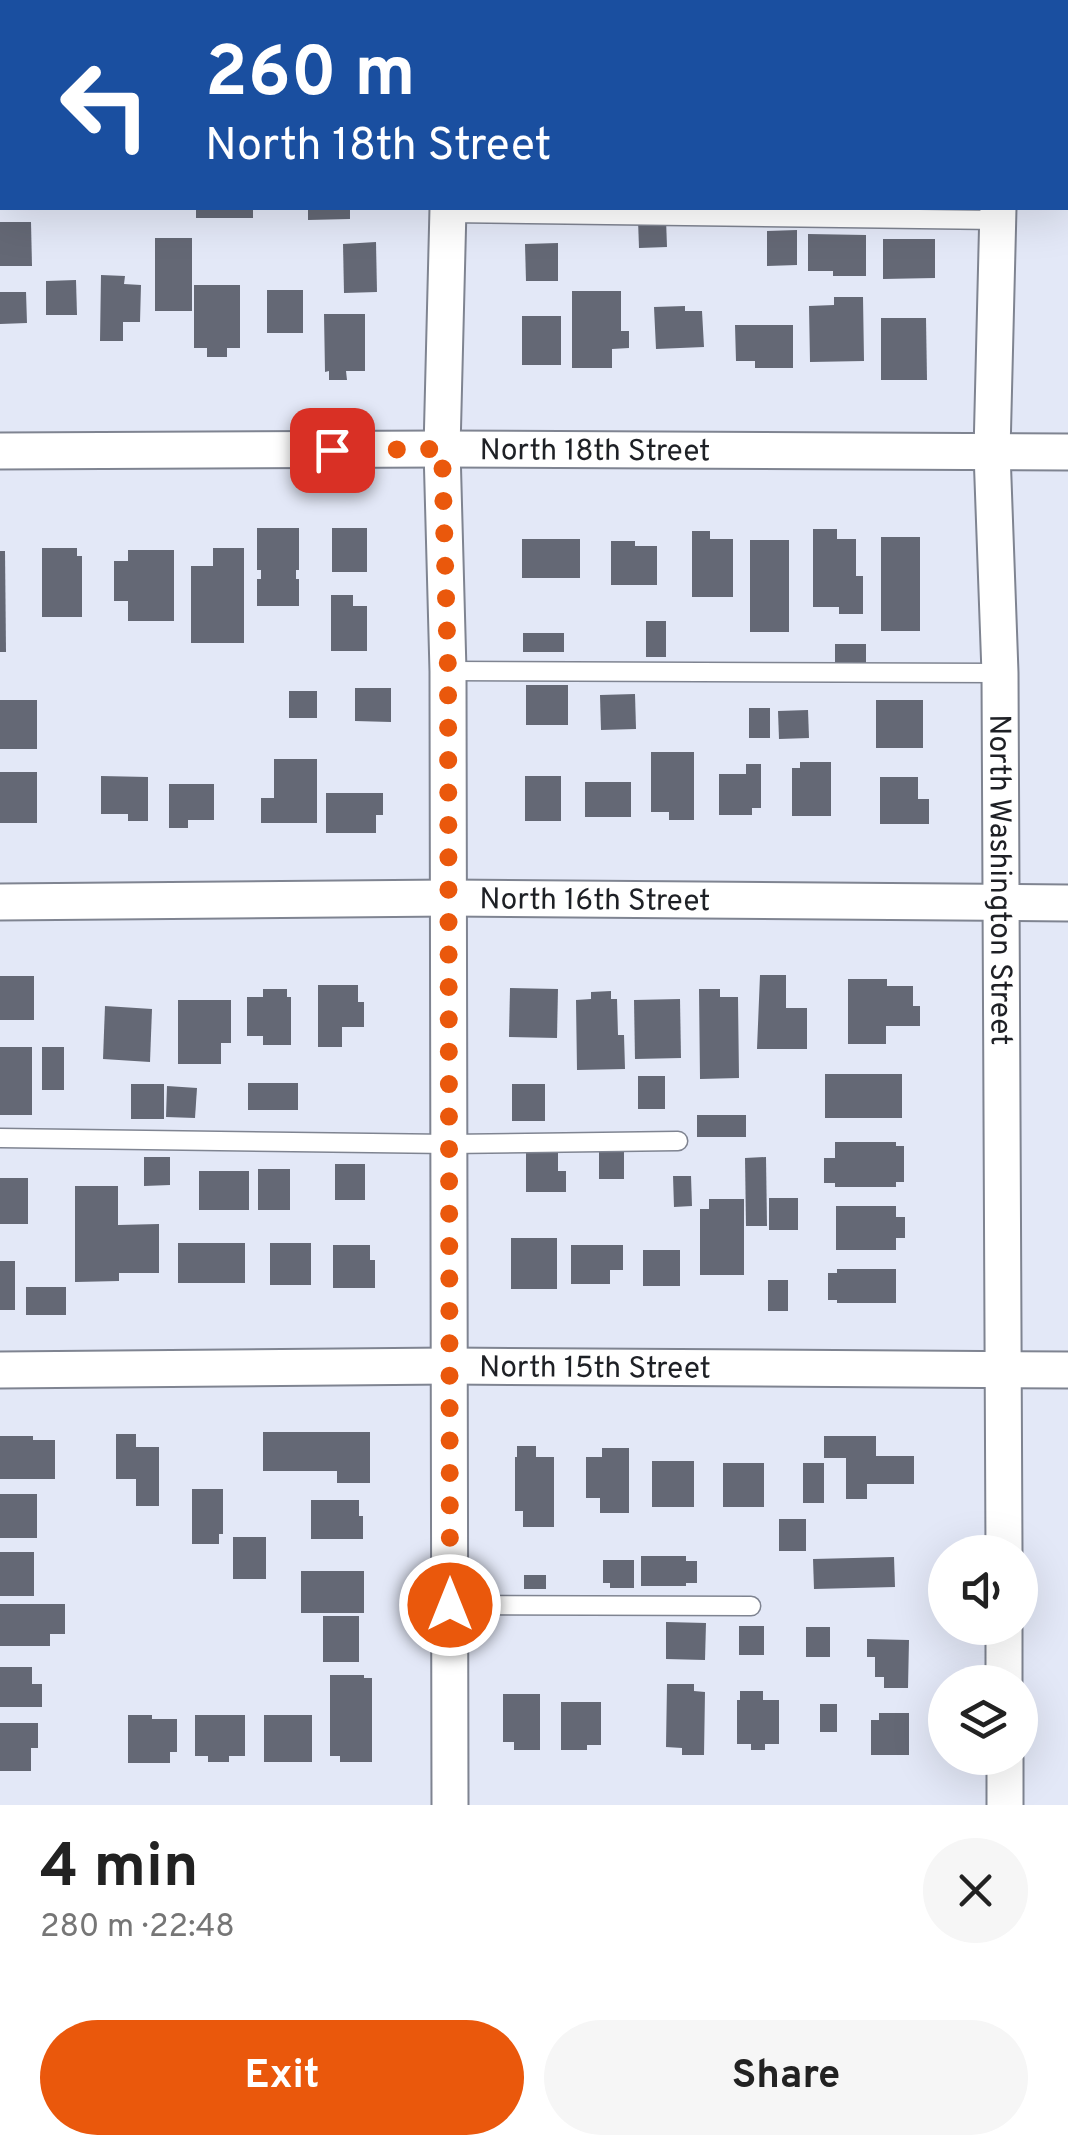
<!DOCTYPE html>
<html lang="en">
<head>
<meta charset="utf-8">
<style>
	body { margin:0; font-family:Overpass,sans-serif; background:#f6f6f6; color:#222; height:100vh; display:flex; flex-direction:column; font-size:38px; white-space:nowrap }
	* { box-sizing:border-box; margin:0 }
	p { font-size:32px; color:#767676 }
	.icon { flex:none; width:55px; height:55px; fill:none; stroke:currentColor; stroke-width:2; stroke-linecap:round; stroke-linejoin:round }
	.map { position:relative; height:1805px; overflow:hidden }
	.side { display:flex; flex-direction:column; background:#fff; flex:1 }
	.side>* { flex:none }
	.top-card { position:absolute; left:0px; top:0px; width:1070px; height:210px; box-shadow:0 10px 40px #0002; background:#1a4fa0; color:#fff; overflow:hidden }
	.controls { position:absolute; left:928px; top:1535px; display:grid; gap:20px }
	.controls a { display:grid; place-items:center; width:110px; height:110px; border-radius:50%; background:#fff; box-shadow:0 10px 40px #0002; font-size:50px }
	.pin { position:absolute; display:grid; place-items:center; width:85px; height:85px; color:#fff; margin:-42px; border-radius:20px; box-shadow:0 5px 15px #0006 }
	.me { position:absolute; width:110px; margin:-55px; rotate:0deg; stroke-linejoin:round; filter:drop-shadow(0 0 8px #0008) }
	.turn { display:flex; align-items:center; gap:35px; height:210px; padding:0 40px; font-size:45px }
	.turn .icon { width:130px; height:130px; stroke-width:2.5 }
	.turn b { display:block; font-size:70px; line-height:85px }
	.round { display:grid; place-items:center; flex:none; width:105px; height:105px; border-radius:52px; background:#f6f6f6 }
	.overview { display:flex; align-items:center; justify-content:space-between; height:170px; padding:0 40px }
	h1 { font-size:60px; font-weight:700; line-height:75px }
	.primary-button { display:flex; gap:20px; margin-top:auto; padding:20px 40px }
	.primary-button a { flex:1; height:115px; border-radius:60px; background:#ea580c; color:#fff; font-size:40px; font-weight:700; line-height:115px; text-align:center }
	.primary-button a+a { background:#f6f6f6; color:#222 }
	.map>svg:first-child { display:block }
	.building { fill:#646875 }
	.lines { fill:none; stroke-linecap:round; stroke-linejoin:round }
	.service-casing { stroke:#7f8491; stroke-width:21 }
	.minor-casing { stroke:#7f8491; stroke-width:39 }
	.service { stroke:#fff; stroke-width:18 }
	.minor { stroke:#fff; stroke-width:35 }
	.route { stroke:#ea580c; stroke-width:18; stroke-dasharray:0 32.4 }
	.labels { text-anchor:middle; stroke-width:10; stroke-linejoin:round; paint-order:stroke }
	.street-label { font-size:30px; fill:#1e2025; stroke:#fff }
</style>
</head>
<body>
<div class="map">
<svg width="1068" height="1805" viewBox="0 0 1068 1805">
	<rect width="100%" height="100%" fill="#e3e8f7"/>
	<g class="building">
		<rect x="196" y="208" width="57" height="10"/>
		<path d="M 308,208 L 350,208 L 350,219 L 308,220 Z"/>
		<path d="M 666,219 L 667,247 L 639,248 L 638,220 Z"/>
		<path d="M 0,222 L 31,222 L 32,266 L 0,266 Z"/>
		<path d="M 797,230 L 797,265 L 767,266 L 767,231 Z"/>
		<path d="M 808,234 L 866,235 L 866,276 L 833,276 L 833,271 L 808,271 Z"/>
		<rect x="155" y="238" width="37" height="73"/>
		<path d="M 883,239 L 935,239 L 935,278 L 883,279 Z"/>
		<path d="M 376,242 L 377,292 L 344,293 L 343,244 Z"/>
		<path d="M 558,243 L 558,281 L 526,281 L 525,244 Z"/>
		<path d="M 101,275 L 125,276 L 124,284 L 141,285 L 140,322 L 123,322 L 123,341 L 100,341 Z"/>
		<path d="M 76,280 L 77,315 L 46,315 L 46,281 Z"/>
		<path d="M 194,285 L 240,285 L 240,348 L 227,348 L 227,357 L 207,357 L 207,348 L 194,348 Z"/>
		<rect x="267" y="290" width="36" height="43"/>
		<path d="M 572,291 L 621,291 L 621,331 L 629,331 L 629,348 L 612,349 L 612,368 L 572,368 Z"/>
		<path d="M 0,292 L 26,292 L 27,323 L 0,324 Z"/>
		<path d="M 834,297 L 863,297 L 864,361 L 810,362 L 809,306 L 834,305 Z"/>
		<path d="M 685,306 L 685,311 L 702,311 L 704,347 L 656,349 L 654,307 Z"/>
		<path d="M 324,314 L 365,314 L 365,371 L 346,371 L 347,380 L 329,380 L 329,371 L 325,372 Z"/>
		<rect x="522" y="316" width="39" height="49"/>
		<path d="M 881,318 L 926,318 L 927,380 L 881,380 Z"/>
		<path d="M 735,325 L 793,325 L 793,368 L 755,368 L 755,361 L 736,361 Z"/>
		<path d="M 257,528 L 299,528 L 299,570 L 296,570 L 296,579 L 299,579 L 299,606 L 257,606 L 257,579 L 261,579 L 261,570 L 257,570 Z"/>
		<rect x="332" y="528" width="35" height="44"/>
		<path d="M 813,529 L 837,529 L 837,539 L 856,539 L 856,576 L 863,576 L 863,614 L 839,614 L 839,607 L 813,607 Z"/>
		<path d="M 692,531 L 710,531 L 710,539 L 733,539 L 733,597 L 692,597 Z"/>
		<rect x="881" y="537" width="39" height="94"/>
		<rect x="522" y="539" width="58" height="39"/>
		<rect x="750" y="540" width="39" height="92"/>
		<path d="M 611,541 L 635,541 L 635,546 L 657,546 L 657,585 L 611,585 Z"/>
		<path d="M 42,548 L 77,548 L 77,556 L 82,556 L 82,617 L 42,617 Z"/>
		<path d="M 213,548 L 244,548 L 244,643 L 191,643 L 191,566 L 213,566 Z"/>
		<path d="M 128,550 L 174,550 L 174,621 L 128,621 L 128,601 L 114,601 L 114,561 L 128,561 Z"/>
		<path d="M 0,551 L 5,551 L 6,652 L 0,652 Z"/>
		<path d="M 331,595 L 353,595 L 353,606 L 367,606 L 367,651 L 331,651 Z"/>
		<rect x="646" y="621" width="20" height="36"/>
		<rect x="523" y="633" width="41" height="19"/>
		<rect x="835" y="644" width="31" height="20"/>
		<rect x="526" y="685" width="42" height="40"/>
		<path d="M 355,688 L 391,688 L 391,722 L 355,721 Z"/>
		<rect x="289" y="691" width="28" height="27"/>
		<path d="M 635,694 L 636,729 L 601,730 L 600,695 Z"/>
		<rect x="0" y="700" width="37" height="49"/>
		<rect x="876" y="700" width="47" height="48"/>
		<rect x="749" y="708" width="21" height="30"/>
		<path d="M 808,710 L 809,738 L 779,739 L 778,711 Z"/>
		<path d="M 651,752 L 694,752 L 694,820 L 669,820 L 669,812 L 651,812 Z"/>
		<path d="M 274,759 L 317,759 L 317,823 L 261,823 L 261,798 L 274,798 Z"/>
		<path d="M 800,762 L 831,762 L 831,816 L 792,816 L 792,768 L 800,768 Z"/>
		<path d="M 746,764 L 761,764 L 761,808 L 752,808 L 752,815 L 719,815 L 719,774 L 746,774 Z"/>
		<rect x="0" y="772" width="37" height="51"/>
		<path d="M 101,776 L 148,777 L 148,821 L 128,821 L 128,814 L 101,814 Z"/>
		<rect x="525" y="776" width="36" height="45"/>
		<path d="M 880,777 L 918,777 L 918,799 L 929,799 L 929,824 L 880,824 Z"/>
		<rect x="585" y="782" width="46" height="35"/>
		<path d="M 169,784 L 214,784 L 214,820 L 188,820 L 188,828 L 169,828 Z"/>
		<path d="M 326,793 L 383,793 L 383,815 L 376,815 L 376,833 L 326,833 Z"/>
		<path d="M 760,975 L 786,975 L 786,1008 L 807,1008 L 807,1049 L 757,1049 Z"/>
		<rect x="0" y="976" width="34" height="44"/>
		<path d="M 848,979 L 887,979 L 887,986 L 913,986 L 913,1006 L 920,1006 L 920,1026 L 886,1026 L 886,1044 L 848,1044 Z"/>
		<path d="M 318,985 L 358,985 L 358,1002 L 364,1002 L 364,1027 L 342,1027 L 342,1047 L 318,1047 Z"/>
		<path d="M 510,988 L 558,989 L 557,1038 L 509,1037 Z"/>
		<path d="M 263,989 L 287,989 L 287,997 L 291,997 L 291,1045 L 263,1045 L 263,1036 L 247,1036 L 247,997 L 263,997 Z"/>
		<path d="M 699,989 L 720,989 L 720,997 L 738,997 L 739,1078 L 700,1079 Z"/>
		<path d="M 611,991 L 611,999 L 617,999 L 618,1035 L 624,1035 L 625,1069 L 577,1070 L 576,1000 L 591,999 L 591,992 Z"/>
		<path d="M 680,999 L 681,1058 L 635,1059 L 634,1000 Z"/>
		<path d="M 178,1000 L 231,1000 L 231,1043 L 221,1043 L 221,1064 L 178,1064 Z"/>
		<path d="M 105,1006 L 152,1009 L 150,1062 L 103,1059 Z"/>
		<rect x="0" y="1047" width="32" height="68"/>
		<rect x="42" y="1047" width="22" height="43"/>
		<rect x="825" y="1074" width="77" height="44"/>
		<rect x="638" y="1076" width="27" height="33"/>
		<rect x="248" y="1083" width="50" height="27"/>
		<rect x="131" y="1084" width="33" height="35"/>
		<rect x="512" y="1084" width="33" height="37"/>
		<path d="M 167,1086 L 197,1088 L 195,1118 L 166,1117 Z"/>
		<rect x="697" y="1115" width="49" height="22"/>
		<path d="M 835,1142 L 896,1142 L 896,1146 L 904,1146 L 904,1182 L 896,1182 L 896,1187 L 835,1187 L 835,1183 L 824,1183 L 824,1158 L 835,1158 Z"/>
		<rect x="599" y="1149" width="25" height="30"/>
		<path d="M 526,1150 L 558,1150 L 558,1171 L 566,1171 L 566,1192 L 526,1192 Z"/>
		<path d="M 144,1157 L 170,1157 L 170,1185 L 144,1186 Z"/>
		<path d="M 766,1157 L 767,1226 L 746,1226 L 745,1158 Z"/>
		<rect x="335" y="1164" width="30" height="36"/>
		<rect x="258" y="1169" width="32" height="41"/>
		<rect x="199" y="1171" width="50" height="39"/>
		<path d="M 673,1176 L 691,1176 L 692,1206 L 674,1207 Z"/>
		<rect x="0" y="1178" width="28" height="46"/>
		<path d="M 75,1186 L 118,1186 L 118,1225 L 159,1224 L 159,1273 L 119,1273 L 119,1281 L 75,1282 Z"/>
		<rect x="769" y="1198" width="29" height="32"/>
		<path d="M 709,1199 L 744,1199 L 744,1275 L 700,1275 L 700,1209 L 709,1209 Z"/>
		<path d="M 836,1206 L 896,1206 L 896,1217 L 905,1217 L 905,1238 L 896,1238 L 896,1250 L 836,1250 Z"/>
		<rect x="511" y="1238" width="46" height="51"/>
		<rect x="178" y="1243" width="67" height="40"/>
		<rect x="270" y="1243" width="41" height="42"/>
		<path d="M 333,1245 L 370,1245 L 370,1260 L 375,1260 L 375,1288 L 333,1288 Z"/>
		<path d="M 571,1245 L 623,1245 L 623,1270 L 610,1270 L 610,1284 L 571,1284 Z"/>
		<rect x="643" y="1250" width="37" height="36"/>
		<rect x="0" y="1261" width="15" height="49"/>
		<path d="M 837,1269 L 896,1269 L 896,1303 L 837,1303 L 837,1300 L 828,1300 L 828,1273 L 837,1273 Z"/>
		<rect x="768" y="1280" width="20" height="31"/>
		<rect x="26" y="1287" width="40" height="28"/>
		<path d="M 263,1432 L 370,1432 L 370,1483 L 337,1483 L 337,1471 L 263,1471 Z"/>
		<path d="M 116,1434 L 136,1434 L 136,1447 L 159,1447 L 159,1506 L 136,1506 L 136,1479 L 116,1479 Z"/>
		<path d="M 0,1436 L 33,1436 L 33,1440 L 55,1440 L 55,1479 L 0,1479 Z"/>
		<path d="M 824,1436 L 876,1436 L 876,1456 L 914,1456 L 914,1484 L 867,1484 L 867,1499 L 846,1499 L 846,1458 L 824,1458 Z"/>
		<path d="M 517,1446 L 536,1446 L 536,1457 L 554,1457 L 554,1527 L 523,1527 L 523,1511 L 515,1511 L 515,1457 L 517,1457 Z"/>
		<path d="M 602,1448 L 629,1448 L 629,1513 L 600,1513 L 600,1498 L 586,1498 L 586,1457 L 602,1457 Z"/>
		<rect x="652" y="1461" width="42" height="46"/>
		<rect x="723" y="1463" width="41" height="44"/>
		<rect x="803" y="1463" width="21" height="40"/>
		<path d="M 192,1489 L 223,1489 L 223,1534 L 219,1534 L 219,1544 L 192,1544 Z"/>
		<rect x="0" y="1494" width="37" height="44"/>
		<path d="M 311,1500 L 359,1500 L 359,1516 L 363,1516 L 363,1539 L 311,1539 Z"/>
		<rect x="779" y="1519" width="27" height="32"/>
		<rect x="233" y="1537" width="33" height="42"/>
		<rect x="0" y="1552" width="34" height="44"/>
		<path d="M 641,1556 L 686,1556 L 686,1561 L 697,1561 L 697,1583 L 686,1583 L 686,1586 L 641,1586 Z"/>
		<path d="M 894,1557 L 895,1587 L 814,1589 L 813,1559 Z"/>
		<path d="M 603,1560 L 634,1560 L 634,1588 L 610,1588 L 610,1583 L 603,1583 Z"/>
		<rect x="301" y="1571" width="63" height="42"/>
		<rect x="524" y="1575" width="22" height="14"/>
		<path d="M 0,1604 L 65,1604 L 65,1634 L 50,1634 L 50,1646 L 0,1646 Z"/>
		<rect x="323" y="1616" width="36" height="46"/>
		<path d="M 666,1622 L 706,1623 L 705,1660 L 666,1659 Z"/>
		<rect x="739" y="1626" width="25" height="29"/>
		<rect x="806" y="1627" width="24" height="30"/>
		<path d="M 867,1639 L 909,1640 L 908,1688 L 884,1688 L 884,1677 L 875,1677 L 875,1657 L 867,1657 Z"/>
		<path d="M 0,1667 L 32,1667 L 32,1684 L 42,1684 L 42,1707 L 0,1707 Z"/>
		<path d="M 330,1675 L 364,1675 L 364,1678 L 372,1678 L 372,1762 L 340,1762 L 340,1756 L 330,1756 Z"/>
		<path d="M 667,1684 L 694,1684 L 694,1691 L 705,1692 L 704,1755 L 682,1755 L 682,1748 L 666,1747 Z"/>
		<path d="M 740,1691 L 763,1691 L 763,1700 L 779,1700 L 779,1744 L 765,1744 L 765,1750 L 751,1750 L 751,1744 L 737,1744 L 737,1700 L 740,1700 Z"/>
		<path d="M 503,1694 L 540,1694 L 540,1750 L 514,1750 L 514,1742 L 503,1742 Z"/>
		<path d="M 561,1702 L 601,1702 L 601,1745 L 587,1745 L 587,1750 L 561,1750 Z"/>
		<rect x="820" y="1704" width="17" height="28"/>
		<path d="M 879,1713 L 909,1713 L 909,1755 L 871,1755 L 871,1720 L 879,1720 Z"/>
		<path d="M 128,1715 L 152,1715 L 152,1719 L 177,1719 L 177,1752 L 170,1752 L 170,1763 L 128,1763 Z"/>
		<path d="M 195,1715 L 245,1715 L 245,1756 L 229,1756 L 229,1762 L 208,1762 L 208,1756 L 195,1756 Z"/>
		<rect x="264" y="1715" width="48" height="47"/>
		<path d="M 0,1723 L 38,1723 L 38,1748 L 31,1748 L 31,1771 L 0,1771 Z"/>
	</g>
	<g class="lines">
		<g class="service-casing">
			<g id="service">
				<path d="M 448,213 L 998,220"/>
				<path d="M 448,671 L 1000,673"/>
				<path d="M 0,1138 L 449,1144 L 678,1141"/>
				<path d="M 450,1605 L 751,1606"/>
			</g>
		</g>
		<g class="minor-casing">
			<g id="minor">
				<path d="M 448,0 L 448,2"/>
				<path d="M 998,0 L 998,2"/>
				<path d="M 448,208 L 442,449 L 448,671 L 450,1805"/>
				<path id="s1" d="M 998,208 L 992,452 L 1000,673 L 1004,1552"/>
				<path id="s2" d="M 0,451 L 442,449 L 1068,452"/>
				<path id="s3" d="M 0,902 L 449,898 L 1068,903"/>
				<path id="s4" d="M 0,1370 L 449,1366 L 1068,1370"/>
				<path d="M 1004,1628 L 1004,1682"/>
				<path d="M 1005,1758 L 1005,1805"/>
			</g>
		</g>
		<use href="#service" class="service"/>
		<use href="#minor" class="minor"/>
	</g>
	<g class="lines">
		<path class="route" d="M 332,450 L 442,449 L 448,671 L 450,1605"/>
	</g>
	<g class="labels">
		<g class="street-label">
			<text dy="10" stroke="none"><textPath href="#s2" startOffset="595">North 18th Street</textPath></text>
			<text dy="10" stroke="none"><textPath href="#s1" startOffset="672">North Washington Street</textPath></text>
			<text dy="10" stroke="none"><textPath href="#s3" startOffset="595">North 16th Street</textPath></text>
			<text dy="10" stroke="none"><textPath href="#s4" startOffset="595">North 15th Street</textPath></text>
		</g>
	</g>
</svg>
<div class="controls">
<a><svg class="icon" aria-label="sound" viewBox="0 0 24 24"><path d="M4 9h4l5-4v14l-5-4H4zM17 9q2 3 0 6"/></svg></a>
<a><svg class="icon" aria-label="layers" viewBox="0 0 24 24"><path d="M12 4l9 5-9 5-9-5zM3 14l9 5 9-5"/></svg></a>
</div>
<div class="pin" style="left:332px;top:450px;background:#d93025"><svg class="icon" aria-label="arrive" viewBox="0 0 24 24"><path d="M6 21V4h12l-3 4 3 4H6"/></svg></div>
<svg class="me" style="left:450px;top:1605px" viewBox="-20 -20 40 40"><circle r="17" fill="#ea580c" stroke="#fff" stroke-width="3"/><path d="M0-11L8 9 0 5-8 9z" fill="#fff"/></svg>
<div class="top-card">
<div class="turn"><svg class="icon" aria-label="left" viewBox="0 0 24 24"><path d="M17 20v-9H6M10 6l-5 5 5 5"/></svg><div><b>260 m</b>North 18th Street</div></div>
</div>
</div>
<section class="side">
<div class="overview"><div><h1>4 min</h1><p>280 m · 22:48</p></div><a class="round"><svg class="icon" aria-label="close" viewBox="0 0 24 24"><path d="M6 6l12 12M18 6L6 18"/></svg></a></div>
<div class="primary-button"><a>Exit</a><a>Share</a></div>
</section>
</body>
</html>
